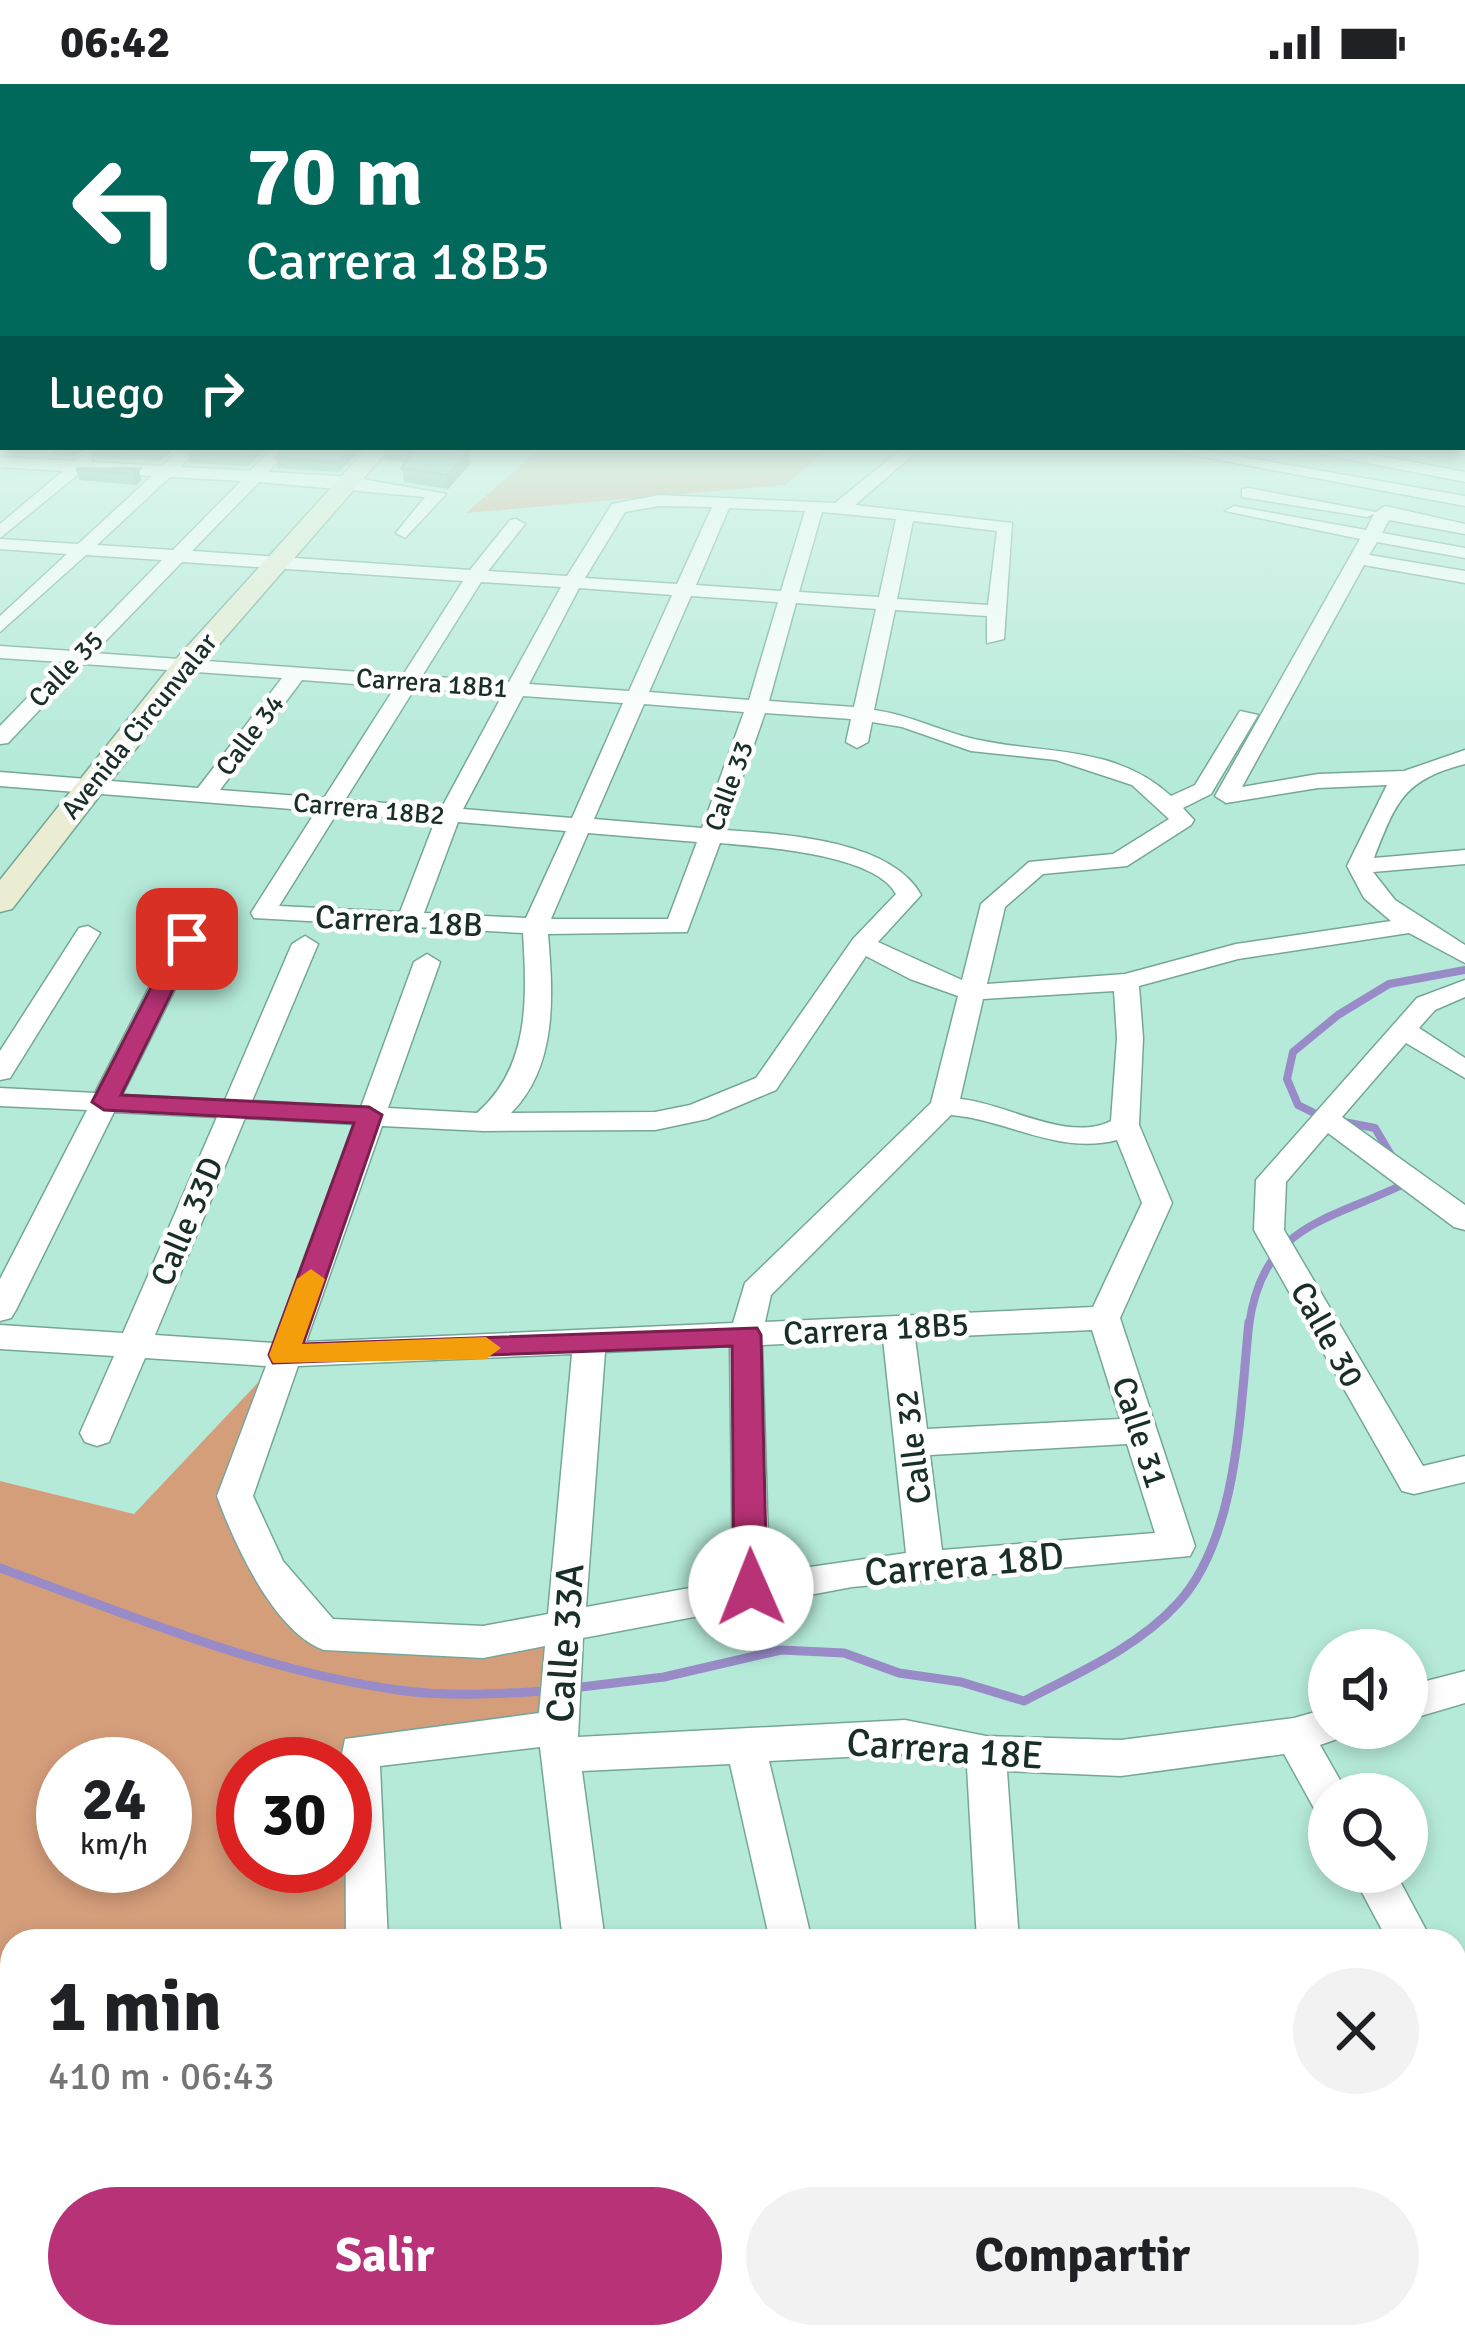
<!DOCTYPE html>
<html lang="es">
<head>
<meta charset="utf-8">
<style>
	body { margin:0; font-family:Signika,sans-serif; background:#f2f2f2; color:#202124; height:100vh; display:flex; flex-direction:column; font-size:45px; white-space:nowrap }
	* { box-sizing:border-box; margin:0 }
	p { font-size:39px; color:#757577 }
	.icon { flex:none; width:66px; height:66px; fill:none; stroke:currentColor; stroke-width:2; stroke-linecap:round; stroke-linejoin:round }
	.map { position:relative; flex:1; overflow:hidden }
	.panel { position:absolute; left:0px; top:1845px; width:1467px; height:420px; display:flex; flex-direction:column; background:#fff; border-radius:36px 36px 0 0; box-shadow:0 6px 18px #0003 }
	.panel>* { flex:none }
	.hud { position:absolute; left:0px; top:0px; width:1467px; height:366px; box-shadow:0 6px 18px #0003; background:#00695c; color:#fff; overflow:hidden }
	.controls { position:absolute; left:1308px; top:1545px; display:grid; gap:24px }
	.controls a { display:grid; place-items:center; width:120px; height:120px; border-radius:50%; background:#fff; box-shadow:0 6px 18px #0003; font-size:60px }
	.speed { position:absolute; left:36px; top:1653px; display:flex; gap:24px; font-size:60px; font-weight:700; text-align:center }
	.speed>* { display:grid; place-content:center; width:156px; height:156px; border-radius:50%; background:#fff; box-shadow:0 6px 18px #0003; line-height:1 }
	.speed small { font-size:30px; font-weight:400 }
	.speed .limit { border:18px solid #d22; background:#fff; color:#111 }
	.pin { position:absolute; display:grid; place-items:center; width:102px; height:102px; color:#fff; margin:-51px; border-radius:24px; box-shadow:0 6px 18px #0006 }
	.me { position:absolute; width:132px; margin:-66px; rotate:359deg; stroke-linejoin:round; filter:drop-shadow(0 0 9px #0008) }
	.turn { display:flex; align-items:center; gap:42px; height:252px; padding:0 48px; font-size:54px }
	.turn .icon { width:156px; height:156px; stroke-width:2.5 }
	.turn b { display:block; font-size:84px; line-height:102px }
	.then { display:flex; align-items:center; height:114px; padding:0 48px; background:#0003; gap:24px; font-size:45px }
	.round { display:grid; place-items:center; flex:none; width:126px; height:126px; border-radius:63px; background:#f2f2f2 }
	.head { display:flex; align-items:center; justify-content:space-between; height:204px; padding:0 48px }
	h1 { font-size:72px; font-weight:800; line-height:90px }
	.primary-button { display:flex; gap:24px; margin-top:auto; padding:24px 48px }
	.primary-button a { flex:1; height:138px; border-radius:72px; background:#b73276; color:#fff; font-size:48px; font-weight:800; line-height:138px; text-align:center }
	.primary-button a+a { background:#f2f2f2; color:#202124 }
	.status { display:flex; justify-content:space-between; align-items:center; height:84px; padding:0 60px; background:#fff; direction:ltr }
	.status svg { height:33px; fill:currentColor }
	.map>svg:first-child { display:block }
	.green { fill:#d59e7b; fill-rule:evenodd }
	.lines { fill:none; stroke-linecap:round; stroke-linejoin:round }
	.stream-far1 { stroke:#988bc7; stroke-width:8 }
	.stream { stroke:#988bc7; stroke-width:9 }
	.minor-casing { stroke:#74a798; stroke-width:3 }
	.secondary-casing { stroke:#74a798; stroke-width:3 }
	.minor { fill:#fff; fill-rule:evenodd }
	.secondary { fill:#ebedd3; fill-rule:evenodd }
	.wall { fill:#589f8b }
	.shaded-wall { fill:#478271 }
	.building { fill:#66b9a2; stroke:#478271; stroke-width:3 }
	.route { fill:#b73276; stroke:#77204d; stroke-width:3 }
	.slow { fill:#f59e0b }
	.labels { text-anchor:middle; stroke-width:9; stroke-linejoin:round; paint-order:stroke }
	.far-street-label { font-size:27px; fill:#192e28; stroke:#fefefe }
	.street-label { font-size:33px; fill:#192e28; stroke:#fefefe }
	.near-street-label { font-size:39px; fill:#192e28; stroke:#fefefe }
</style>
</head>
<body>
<div class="status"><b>06:42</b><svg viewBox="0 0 49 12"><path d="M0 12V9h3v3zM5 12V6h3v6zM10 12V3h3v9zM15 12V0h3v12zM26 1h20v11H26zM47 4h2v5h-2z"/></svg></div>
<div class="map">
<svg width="1465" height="2265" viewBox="0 0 1465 2265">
	<rect width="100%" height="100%" fill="#b5ead9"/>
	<g class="green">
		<path d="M 542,363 L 830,363 L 785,401 L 466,429 Z"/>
		<path d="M 284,1271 L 235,1412 L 325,1550 L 563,1543 L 557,1644 L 359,1667 L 367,1857 L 12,1857 L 12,2253 L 357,2253 L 307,2265 L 0,2265 L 0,1397 L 134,1430 ZM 63,1680 L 165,1680 L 165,1782 L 63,1782 ZM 243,1680 L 345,1680 L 345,1782 L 243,1782 Z"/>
	</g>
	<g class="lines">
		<g class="stream-far1">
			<path d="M 1324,1034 L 1298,1021 L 1287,995 L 1293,968 L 1338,931 L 1389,900 L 1465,886"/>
			<path d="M 1344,1038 L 1375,1044 L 1394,1076"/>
			<path d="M 1249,1241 C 1263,1141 1325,1138 1402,1101 L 1400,1096"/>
		</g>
		<g class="stream">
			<path d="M 0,1484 C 130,1531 260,1587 398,1606 C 447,1613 497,1610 546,1607"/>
			<path d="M 573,1604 L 664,1593 L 781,1566 L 844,1569 L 899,1589 L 961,1598 L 1024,1617 C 1078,1589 1137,1564 1178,1519 C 1239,1453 1240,1322 1249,1238"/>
		</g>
		<g class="minor-casing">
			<g id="minor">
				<path d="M 1464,361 L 1465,371 L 1443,363 L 1464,363 Z"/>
				<path d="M 183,363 L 200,363 L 180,383 L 250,387 L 274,363 L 291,363 L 268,388 L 351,393 L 446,410 L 405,454 L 396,449 L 425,413 L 259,398 L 192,467 L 470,486 L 510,436 L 516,435 L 525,440 L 488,487 L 567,492 L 612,420 L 659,411 L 835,419 L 904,363 L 922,363 L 855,421 L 1012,439 L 1004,555 L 987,559 L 987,532 L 895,526 L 874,626 C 910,631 940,647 974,655 C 1044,671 1114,660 1171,712 L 1195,701 L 1240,627 L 1258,631 L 1211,710 L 1183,724 L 1194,736 L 1191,741 L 1127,782 L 1043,790 L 1005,823 L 987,900 L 1125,890 L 1236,860 L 1391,837 L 1364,814 L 1347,782 L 1387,701 L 1318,704 L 1226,719 L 1215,712 L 1360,455 L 1225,427 L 1234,422 L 1366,446 L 1374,430 L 1367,433 L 1242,413 L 1242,405 L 1248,404 L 1376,428 L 1385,422 L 1465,440 L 1465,450 L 1389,436 L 1382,449 L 1465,464 L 1465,474 L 1377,458 L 1369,471 L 1465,487 L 1465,499 L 1364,481 L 1242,703 L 1318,690 L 1404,687 L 1465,666 L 1465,680 C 1403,696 1396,718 1374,774 L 1465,766 L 1465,780 L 1373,788 L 1395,816 L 1465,861 L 1465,879 L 1409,849 L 1238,875 L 1139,902 L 1143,954 L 1139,1041 L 1172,1119 L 1120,1234 L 1195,1462 L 1190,1472 L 852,1503 L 583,1554 L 578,1653 L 905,1636 L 986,1652 L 1121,1656 L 1294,1634 L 1329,1624 L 1329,1644 L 1347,1644 L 1343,1653 L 1320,1661 L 1348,1710 L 1329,1710 L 1329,1731 L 1315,1726 L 1284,1670 L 1121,1692 L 1007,1687 L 1019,1857 L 977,1857 L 967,1683 L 905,1670 L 769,1677 L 812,1857 L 770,1857 L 730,1680 L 582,1687 L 605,1857 L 563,1857 L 540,1663 L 380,1682 L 388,1857 L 346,1857 L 345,1680 L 340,1680 L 345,1655 L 539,1629 L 545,1562 L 483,1574 L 324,1566 C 274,1548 234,1459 217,1412 L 266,1282 L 145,1274 L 109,1358 L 97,1362 L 85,1358 L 80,1349 L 114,1272 L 0,1265 L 0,1241 L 123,1249 L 217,1033 L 114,1028 L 16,1226 L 11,1234 L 0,1237 L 0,1195 L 87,1026 L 0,1022 L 0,1004 L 95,1009 L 174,855 L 187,847 L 200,855 L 122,1011 L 225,1016 L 292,860 L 305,852 L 318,860 L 252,1017 L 361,1023 L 414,878 L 427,870 L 440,878 L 388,1024 L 477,1029 C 530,983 527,914 523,849 L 254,834 L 251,829 L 316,727 L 0,702 L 0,688 L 198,704 L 282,594 L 83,580 L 8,659 L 0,660 L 0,642 L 62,578 L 0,574 L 0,562 L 73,567 L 162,476 L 86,471 L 0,548 L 0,532 L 67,470 L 0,465 L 0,455 L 78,460 L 152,392 L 81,388 L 0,454 L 0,440 L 63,387 L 0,383 L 0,373 L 73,377 L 86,370 L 92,372 L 92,378 L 162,382 ZM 170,393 L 241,397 L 173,466 L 97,461 ZM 659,422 L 712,423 L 677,500 L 585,494 L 625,428 ZM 729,424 L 805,427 L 781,507 L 696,501 ZM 822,428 L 896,435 L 879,513 L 799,508 ZM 913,437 L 997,447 L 988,521 L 897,515 ZM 182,478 L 463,497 L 403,591 L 94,569 ZM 481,498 L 561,503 L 509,598 L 422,592 ZM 579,504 L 672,511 L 629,607 L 529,600 ZM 691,512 L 778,518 L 749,616 L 649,608 ZM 796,519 L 876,525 L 854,623 L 769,617 ZM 302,596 L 395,603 L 324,714 L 220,706 ZM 415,604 L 503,610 L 442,723 L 345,716 ZM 523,612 L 623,619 L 572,734 L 463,725 ZM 644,620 L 744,628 L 702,744 L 594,735 ZM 765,629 L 851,635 L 846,658 L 857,664 L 868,658 L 872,638 L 902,643 L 971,667 L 1056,676 L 1132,701 L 1169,735 L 1113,770 L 1029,778 L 981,820 L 962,896 L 878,858 L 921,811 C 891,756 783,750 724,746 ZM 337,729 L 435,737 L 400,828 L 279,822 ZM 458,738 L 566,747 L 526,834 L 424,829 ZM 588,749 L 697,758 L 668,835 L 551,835 ZM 720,759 C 763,763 875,770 896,810 L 853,855 L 756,994 L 690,1021 L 655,1028 L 511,1029 C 558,982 553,910 548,850 L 687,848 ZM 866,872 L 910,895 L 958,912 L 931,1019 L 745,1199 L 733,1239 L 306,1258 L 382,1042 L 484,1047 L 655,1046 L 707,1035 L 776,1006 ZM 1114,907 L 1117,954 L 1111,1037 C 1067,1059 1006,1019 960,1015 L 983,915 ZM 951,1031 C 1008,1036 1059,1071 1117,1056 L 1142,1119 L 1093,1223 L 765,1238 L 771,1211 ZM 245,1034 L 355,1040 L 274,1259 L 155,1251 ZM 1092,1246 L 1120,1335 L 927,1345 L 915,1254 ZM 883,1255 L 906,1469 L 769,1489 L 762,1261 ZM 730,1262 L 733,1496 L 586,1523 L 605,1268 ZM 572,1270 L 548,1530 L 483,1542 L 333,1535 L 283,1477 L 253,1412 L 298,1282 ZM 1127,1360 L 1155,1449 L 942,1466 L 930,1371 Z"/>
				<path d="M 1150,363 L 1186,363 L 1465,412 L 1465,422 Z"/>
				<path d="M 1285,363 C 1348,363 1404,377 1465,388 L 1465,398 Z"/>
				<path d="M 88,842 L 100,849 L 10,994 L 0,996 L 0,967 L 79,844 Z"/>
				<path d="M 1465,896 L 1465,913 L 1435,926 L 1419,944 L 1465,974 L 1465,994 L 1406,959 L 1342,1033 L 1465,1121 L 1465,1146 L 1454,1143 L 1328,1049 L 1286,1098 L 1284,1146 L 1423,1382 L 1465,1372 L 1465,1398 L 1414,1410 L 1402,1407 L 1254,1146 L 1256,1096 L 1417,914 Z"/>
				<path d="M 1465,1587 L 1465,1619 L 1407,1636 L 1407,1602 Z"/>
				<path d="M 1351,1788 L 1395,1788 L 1432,1857 L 1388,1857 Z"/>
				<path d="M 1455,1912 L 1465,1916 L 1465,1973 L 1455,1969 Z"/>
			</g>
		</g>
		<g class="secondary-casing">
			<g id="secondary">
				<path d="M 368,363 L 391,363 L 196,587 L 12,825 L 0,828 L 0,796 L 176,575 Z"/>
				<path d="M 1465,1967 L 1465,2031 L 1455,2033 L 1455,1969 Z"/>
				<path d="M 277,2253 L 392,2253 L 387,2265 L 272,2265 Z"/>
			</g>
		</g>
		<use href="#minor" class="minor"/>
		<use href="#secondary" class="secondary"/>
	</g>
	<g class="wall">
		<path d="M 48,363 L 176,363 L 160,377 L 97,374 L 87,366 L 72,372 L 53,371 L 51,363 Z"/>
		<path d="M 268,363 L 248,382 L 190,379 L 188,369 Z"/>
		<path d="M 286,363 L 364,363 L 339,388 L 278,384 L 276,374 Z"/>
		<path d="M 386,363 L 470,380 L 448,405 L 404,398 L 402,384 L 406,378 L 385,376 L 384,366 Z"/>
		<path d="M 76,385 L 139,385 L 141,396 L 136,401 L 79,396 Z"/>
	</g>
	<g class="shaded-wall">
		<path d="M 70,363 L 87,363 L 87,366 L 72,372 Z"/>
		<path d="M 163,363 L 176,363 L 160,377 L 158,367 Z"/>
		<path d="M 256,363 L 268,363 L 248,382 L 247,372 Z"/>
		<path d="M 353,363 L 364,363 L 339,388 L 338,378 Z"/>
		<path d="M 469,367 L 470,380 L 448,405 L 447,391 Z"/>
		<path d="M 139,385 L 141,396 L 136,401 L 133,390 Z"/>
	</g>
	<g class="building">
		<path d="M 93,363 L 163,363 L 158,367 Z"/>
		<path d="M 194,363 L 256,363 L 247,372 L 188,369 Z"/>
		<path d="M 286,363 L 353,363 L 338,378 L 276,374 Z"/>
		<path d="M 386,363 L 413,363 L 406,368 L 384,366 Z"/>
		<path d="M 415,363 L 438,363 L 469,367 L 447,391 L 402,384 Z"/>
		<path d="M 76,385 L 139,385 L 133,390 Z"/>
	</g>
	<linearGradient id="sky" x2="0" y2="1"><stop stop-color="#88a4db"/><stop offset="0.53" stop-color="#def6ee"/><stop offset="1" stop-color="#def6ee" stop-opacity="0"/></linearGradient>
	<rect width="1465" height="675" fill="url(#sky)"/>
	<path class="route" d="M 187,848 L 198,855 L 121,1011 L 369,1023 L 382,1031 L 303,1260 L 757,1244 L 761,1251 L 767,1504 L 762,1514 L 751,1518 L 739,1514 L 734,1504 L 732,1262 L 273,1279 L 269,1271 L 354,1039 L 104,1026 L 92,1018 L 176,855 Z"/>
	<path class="slow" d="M 311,1185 L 325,1195 L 302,1260 L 486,1253 L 501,1264 L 486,1275 L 273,1279 L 269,1271 L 297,1195 Z"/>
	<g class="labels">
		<g class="far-street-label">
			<text transform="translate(66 585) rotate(-46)" y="9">Calle 35</text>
			<text transform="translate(432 599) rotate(4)" y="9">Carrera 18B1</text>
			<text transform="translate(139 642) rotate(-51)" y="9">Avenida Circunvalar</text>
			<text transform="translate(250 651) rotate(-53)" y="9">Calle 34</text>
			<text transform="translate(729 702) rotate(-70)" y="9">Calle 33</text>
			<text transform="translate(369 725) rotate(5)" y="9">Carrera 18B2</text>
		</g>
		<g class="street-label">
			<text transform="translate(399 836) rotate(3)" y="12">Carrera 18B</text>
			<text transform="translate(186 1137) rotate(-67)" y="12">Calle 33D</text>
			<text transform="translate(876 1244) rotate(-3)" y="12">Carrera 18B5</text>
			<text transform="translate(1328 1250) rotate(61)" y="12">Calle 30</text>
			<text transform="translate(1141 1348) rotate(72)" y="12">Calle 31</text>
			<text transform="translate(912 1363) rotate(-97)" y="12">Calle 32</text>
		</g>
		<g class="near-street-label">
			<text transform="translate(964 1479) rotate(-5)" y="14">Carrera 18D</text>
			<text transform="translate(564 1559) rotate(-86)" y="14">Calle 33A</text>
			<text transform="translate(945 1664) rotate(4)" y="14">Carrera 18E</text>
		</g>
	</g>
</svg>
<div class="controls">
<a><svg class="icon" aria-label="sound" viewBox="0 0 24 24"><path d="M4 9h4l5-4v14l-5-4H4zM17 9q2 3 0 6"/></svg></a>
<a><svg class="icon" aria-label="search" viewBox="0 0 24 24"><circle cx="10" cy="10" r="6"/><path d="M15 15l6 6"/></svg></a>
</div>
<div class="speed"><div>24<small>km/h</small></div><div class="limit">30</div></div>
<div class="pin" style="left:187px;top:855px;background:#d93025"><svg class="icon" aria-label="arrive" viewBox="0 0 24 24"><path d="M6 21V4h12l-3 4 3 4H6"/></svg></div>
<svg class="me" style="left:751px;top:1504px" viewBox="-20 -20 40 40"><circle r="19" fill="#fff"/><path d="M0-13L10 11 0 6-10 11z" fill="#b73276"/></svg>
<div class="hud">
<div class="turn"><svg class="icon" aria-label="left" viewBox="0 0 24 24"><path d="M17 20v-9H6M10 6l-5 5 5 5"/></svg><div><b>70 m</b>Carrera 18B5</div></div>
<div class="then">Luego<svg class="icon" aria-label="right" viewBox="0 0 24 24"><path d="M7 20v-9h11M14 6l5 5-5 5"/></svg></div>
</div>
<section class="panel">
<div class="head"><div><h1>1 min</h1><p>410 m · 06:43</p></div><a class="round"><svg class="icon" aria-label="close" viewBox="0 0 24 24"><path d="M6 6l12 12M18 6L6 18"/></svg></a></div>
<div class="primary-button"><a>Salir</a><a>Compartir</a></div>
</section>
</div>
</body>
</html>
